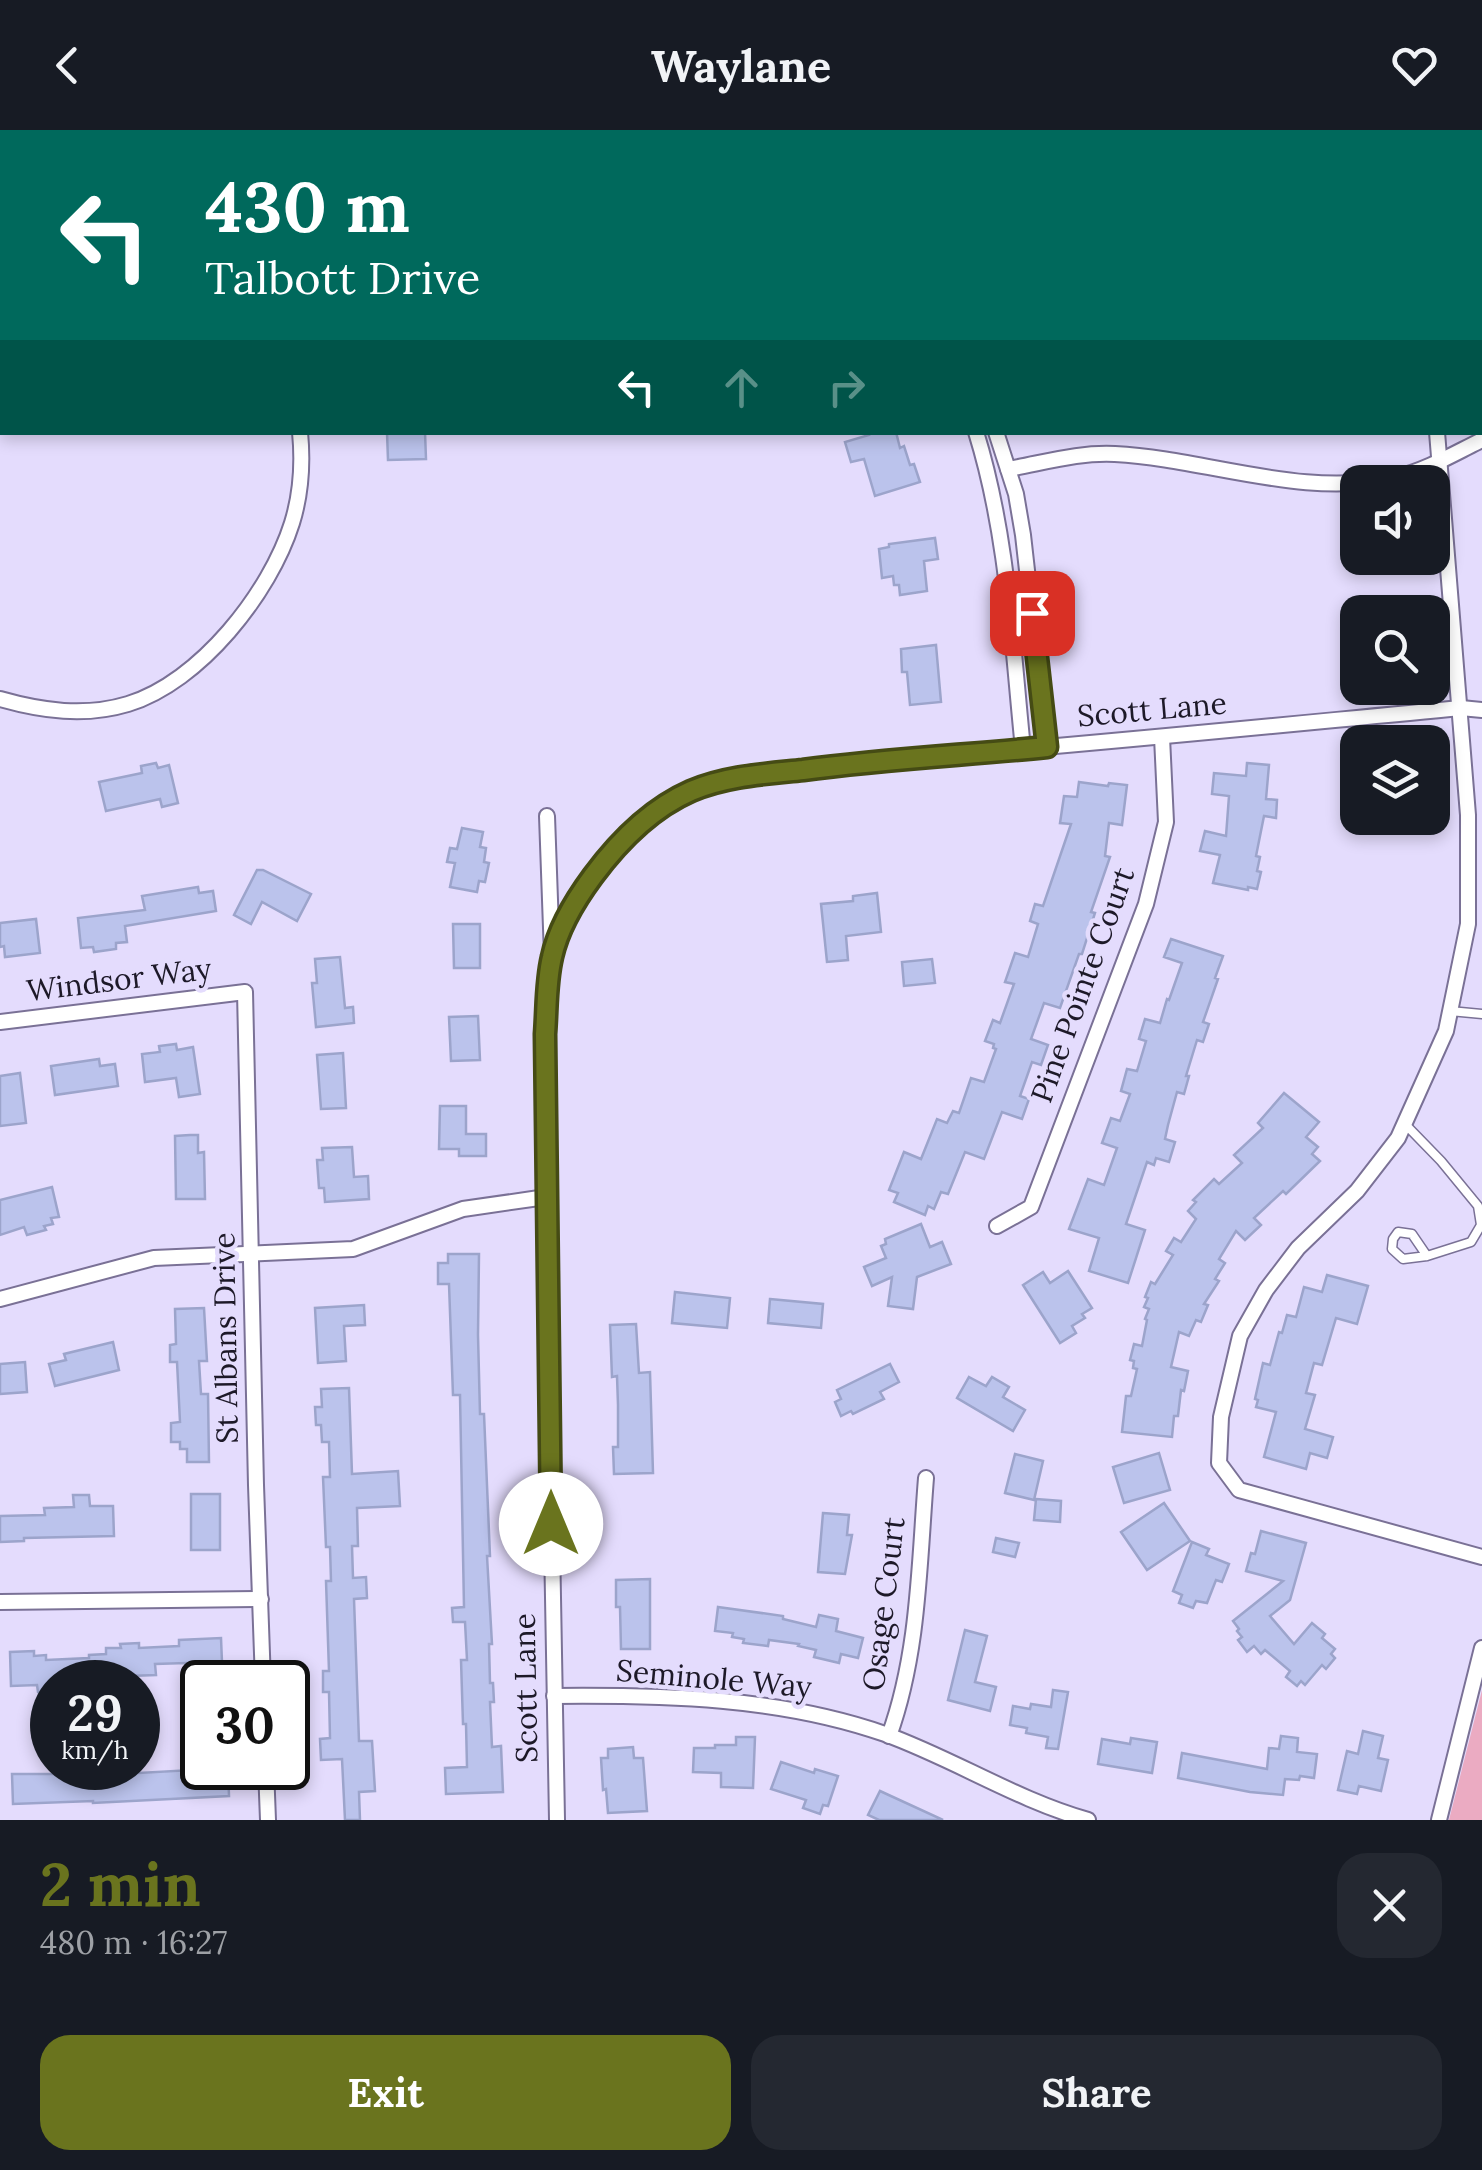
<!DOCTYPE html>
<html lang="en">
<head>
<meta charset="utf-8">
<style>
	body { margin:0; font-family:Lora,serif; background:#242831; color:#f1f3f6; height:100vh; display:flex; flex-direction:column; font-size:38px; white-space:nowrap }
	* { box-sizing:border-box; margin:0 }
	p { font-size:32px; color:#9ea1a6 }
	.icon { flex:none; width:55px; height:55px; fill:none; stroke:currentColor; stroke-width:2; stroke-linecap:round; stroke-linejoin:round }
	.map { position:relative; height:1690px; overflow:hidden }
	.drawer { display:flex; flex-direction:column; background:#171b24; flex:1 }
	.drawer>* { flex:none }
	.top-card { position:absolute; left:0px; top:0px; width:1482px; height:305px; box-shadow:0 5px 15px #0003; background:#00695c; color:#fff; overflow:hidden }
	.buttons { position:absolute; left:1340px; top:335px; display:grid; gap:20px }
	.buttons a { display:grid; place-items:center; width:110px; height:110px; border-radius:20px; background:#171b24; box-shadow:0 5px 15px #0003; font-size:50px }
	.speed { position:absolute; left:30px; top:1530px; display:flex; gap:20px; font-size:50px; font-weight:700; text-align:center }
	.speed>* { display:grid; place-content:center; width:130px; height:130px; border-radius:50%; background:#171b24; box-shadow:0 5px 15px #0003; line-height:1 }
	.speed small { font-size:25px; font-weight:400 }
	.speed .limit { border:5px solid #111; border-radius:15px; background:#fff; color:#111 }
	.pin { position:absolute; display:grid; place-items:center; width:85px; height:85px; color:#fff; margin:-42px; border-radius:20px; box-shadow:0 5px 15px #0006 }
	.me { position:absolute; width:110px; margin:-55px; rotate:0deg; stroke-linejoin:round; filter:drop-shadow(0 0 8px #0008) }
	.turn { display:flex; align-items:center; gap:35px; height:210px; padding:0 40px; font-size:45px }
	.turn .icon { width:130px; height:130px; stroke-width:2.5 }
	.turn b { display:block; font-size:70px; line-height:85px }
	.lanes { display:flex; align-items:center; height:95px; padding:0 40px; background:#0003; justify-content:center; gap:50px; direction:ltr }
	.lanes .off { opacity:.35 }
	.round { display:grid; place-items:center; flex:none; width:105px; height:105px; border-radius:30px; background:#242831 }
	.summary { display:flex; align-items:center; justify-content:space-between; height:170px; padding:0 40px }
	h1 { font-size:60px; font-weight:800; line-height:75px; color:#6a741e }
	.action { display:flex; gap:20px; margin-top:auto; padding:20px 40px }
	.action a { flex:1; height:115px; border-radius:30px; background:#6a741e; color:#fff; font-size:40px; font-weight:800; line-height:115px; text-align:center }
	.action a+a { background:#242831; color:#f1f3f6 }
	header { display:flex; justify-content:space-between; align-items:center; height:130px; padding:0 40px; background:#171b24; font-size:45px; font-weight:800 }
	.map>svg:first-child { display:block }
	.green { fill:#ebabc2 }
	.building { fill:#bbc3ec; stroke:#9ca4cb; stroke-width:2.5 }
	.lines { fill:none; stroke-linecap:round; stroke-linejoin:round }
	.service-casing { stroke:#7a7196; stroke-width:11 }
	.minor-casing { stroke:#7a7196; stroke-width:18 }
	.service { stroke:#fff; stroke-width:8 }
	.minor { stroke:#fff; stroke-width:14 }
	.route-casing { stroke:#454b14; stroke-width:25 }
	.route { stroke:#6a741e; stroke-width:18 }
	.labels { text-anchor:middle; stroke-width:9; stroke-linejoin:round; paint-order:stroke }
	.street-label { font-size:30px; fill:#1d1928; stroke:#e4dcfd }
</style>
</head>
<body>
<header><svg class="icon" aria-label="back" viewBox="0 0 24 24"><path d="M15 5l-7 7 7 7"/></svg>Waylane<svg class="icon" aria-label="heart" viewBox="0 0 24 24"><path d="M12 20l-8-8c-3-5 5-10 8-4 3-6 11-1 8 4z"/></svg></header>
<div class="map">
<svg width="1482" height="1690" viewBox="0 0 1482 1690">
	<rect width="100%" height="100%" fill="#e4dcfd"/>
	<path class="green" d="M 1482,1560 L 1482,1690 L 1449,1690 Z"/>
	<g class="building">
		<path d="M 387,302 L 425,302 L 426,329 L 388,330 Z"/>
		<path d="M 868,302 L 896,302 L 900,318 L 904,316 L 910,335 L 914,334 L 920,352 L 875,366 L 864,329 L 851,332 L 845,312 L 869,305 Z"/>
		<path d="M 935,408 L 938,429 L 924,431 L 927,461 L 900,465 L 899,455 L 894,455 L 893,446 L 882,448 L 879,419 L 889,417 L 889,414 Z"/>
		<path d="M 936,515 L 941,572 L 910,575 L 907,542 L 902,542 L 901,519 Z"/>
		<path d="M 156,633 L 158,638 L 169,635 L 178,673 L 162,677 L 160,669 L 106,681 L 99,652 L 142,643 L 141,636 Z"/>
		<path d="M 1247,633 L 1269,635 L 1266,669 L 1277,670 L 1276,688 L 1264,686 L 1256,726 L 1260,727 L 1257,741 L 1261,742 L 1257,759 L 1248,757 L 1248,760 L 1213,753 L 1220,725 L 1200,721 L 1205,701 L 1226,706 L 1229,666 L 1212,664 L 1214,643 L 1246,646 Z"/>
		<path d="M 1079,652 L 1108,656 L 1109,653 L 1127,655 L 1122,695 L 1109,693 L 1105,726 L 1110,727 L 1091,782 L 1095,783 L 1082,824 L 1079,824 L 1060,878 L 1044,873 L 1031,909 L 1048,915 L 1041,935 L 1032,932 L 1020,966 L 1029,969 L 1022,989 L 1002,982 L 984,1029 L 965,1022 L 948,1064 L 941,1062 L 934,1079 L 928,1076 L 925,1085 L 894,1072 L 898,1063 L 889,1060 L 904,1022 L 921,1029 L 937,989 L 947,993 L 953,981 L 959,983 L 971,948 L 984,952 L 996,919 L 993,918 L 994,914 L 985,911 L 993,890 L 1000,893 L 1014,854 L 1005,852 L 1015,823 L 1028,827 L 1038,794 L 1030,791 L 1035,774 L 1043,776 L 1071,694 L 1060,693 L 1064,666 L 1077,667 Z"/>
		<path d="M 462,698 L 483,702 L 480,717 L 486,718 L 484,732 L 489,733 L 485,752 L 479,751 L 477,762 L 450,757 L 455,733 L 447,732 L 450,718 L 457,719 Z"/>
		<path d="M 257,740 L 263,740 L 311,764 L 297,791 L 262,772 L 251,794 L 234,785 Z"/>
		<path d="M 198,757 L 199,763 L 213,761 L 216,781 L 125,796 L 127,812 L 116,813 L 116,819 L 94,822 L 93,817 L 81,818 L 78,788 L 145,780 L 142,766 Z"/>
		<path d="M 877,763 L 881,802 L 846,806 L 848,830 L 827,832 L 821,774 L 853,771 L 853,766 Z"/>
		<path d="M 36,789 L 40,823 L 5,827 L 4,816 L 0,817 L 0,793 Z"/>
		<path d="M 453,794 L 480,794 L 480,838 L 454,838 Z"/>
		<path d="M 1171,809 L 1223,826 L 1215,848 L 1218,849 L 1203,892 L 1209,894 L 1203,912 L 1197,910 L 1186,946 L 1189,946 L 1184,964 L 1177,962 L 1168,995 L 1165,1009 L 1175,1012 L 1169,1032 L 1156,1028 L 1154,1035 L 1147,1032 L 1126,1094 L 1145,1100 L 1128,1153 L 1089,1141 L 1099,1108 L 1069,1099 L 1088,1049 L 1104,1055 L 1117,1018 L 1102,1013 L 1111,988 L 1120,991 L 1130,964 L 1121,961 L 1127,939 L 1137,941 L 1146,911 L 1139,909 L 1145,889 L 1160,893 L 1167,869 L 1169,870 L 1182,833 L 1164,827 Z"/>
		<path d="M 340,827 L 345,878 L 353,877 L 354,893 L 316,897 L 312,853 L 317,853 L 315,829 Z"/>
		<path d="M 932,829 L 935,853 L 904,856 L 902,832 Z"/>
		<path d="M 478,886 L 480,930 L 451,931 L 449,887 Z"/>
		<path d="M 176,914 L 177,920 L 193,917 L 200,964 L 179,967 L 176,948 L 145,952 L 142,924 L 160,922 L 159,916 Z"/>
		<path d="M 343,923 L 346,978 L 321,979 L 317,925 Z"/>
		<path d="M 99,929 L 100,936 L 115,934 L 118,956 L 55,965 L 51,936 Z"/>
		<path d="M 20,943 L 26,993 L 0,996 L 0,946 Z"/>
		<path d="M 1284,963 L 1319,992 L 1306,1007 L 1318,1017 L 1312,1024 L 1320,1031 L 1286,1064 L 1283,1061 L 1254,1088 L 1261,1095 L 1245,1110 L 1236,1101 L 1219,1129 L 1225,1133 L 1215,1149 L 1219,1151 L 1204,1174 L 1208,1175 L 1201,1192 L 1196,1190 L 1189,1206 L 1179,1202 L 1171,1237 L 1188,1241 L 1184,1261 L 1181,1260 L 1178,1286 L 1174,1286 L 1172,1307 L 1122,1302 L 1126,1266 L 1131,1266 L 1137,1239 L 1133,1238 L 1134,1231 L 1130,1230 L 1134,1214 L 1142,1216 L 1147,1190 L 1145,1189 L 1149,1179 L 1144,1177 L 1148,1168 L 1145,1167 L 1151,1152 L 1155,1154 L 1173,1125 L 1166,1121 L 1174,1108 L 1181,1112 L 1196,1089 L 1188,1081 L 1196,1072 L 1193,1070 L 1214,1049 L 1219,1054 L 1242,1033 L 1234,1025 L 1263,998 L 1258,993 Z"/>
		<path d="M 440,976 L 466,976 L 466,1004 L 486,1004 L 486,1026 L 459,1026 L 459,1019 L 439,1019 Z"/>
		<path d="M 190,1005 L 198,1005 L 198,1023 L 204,1022 L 205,1069 L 176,1069 L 175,1006 Z"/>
		<path d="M 352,1017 L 354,1047 L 368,1046 L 369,1069 L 325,1072 L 324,1058 L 319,1058 L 317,1030 L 323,1030 L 322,1018 Z"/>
		<path d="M 52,1057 L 59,1087 L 51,1088 L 53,1094 L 44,1096 L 46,1100 L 27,1105 L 24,1097 L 0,1105 L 0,1070 Z"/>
		<path d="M 921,1094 L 930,1117 L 942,1112 L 951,1134 L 917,1147 L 913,1179 L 888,1176 L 892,1147 L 872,1156 L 864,1137 L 886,1128 L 881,1116 L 886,1114 L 885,1109 Z"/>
		<path d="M 448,1124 L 479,1124 L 478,1205 L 480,1284 L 484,1284 L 490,1426 L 487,1426 L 492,1514 L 489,1514 L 490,1553 L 493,1553 L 494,1572 L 490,1572 L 492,1617 L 501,1616 L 503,1662 L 446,1664 L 445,1638 L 467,1637 L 466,1594 L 463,1594 L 461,1530 L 467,1530 L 465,1492 L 453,1492 L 452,1478 L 464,1477 L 460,1265 L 453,1265 L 449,1154 L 438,1154 L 438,1133 L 448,1133 Z"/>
		<path d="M 1068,1141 L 1092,1178 L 1082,1184 L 1085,1188 L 1072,1196 L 1076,1203 L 1060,1213 L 1023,1155 L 1043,1142 L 1050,1153 Z"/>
		<path d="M 1327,1145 L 1368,1156 L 1357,1194 L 1336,1188 L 1322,1235 L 1314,1233 L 1306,1263 L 1315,1265 L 1305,1299 L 1333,1307 L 1327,1328 L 1310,1323 L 1306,1339 L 1264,1327 L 1276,1282 L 1256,1277 L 1258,1270 L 1255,1269 L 1263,1233 L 1270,1235 L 1279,1202 L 1282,1203 L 1287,1185 L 1296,1187 L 1304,1157 L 1322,1162 Z"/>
		<path d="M 675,1162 L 730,1168 L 727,1198 L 672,1193 Z"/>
		<path d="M 770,1169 L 823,1174 L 821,1198 L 768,1193 Z"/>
		<path d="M 364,1175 L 365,1195 L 344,1196 L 346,1231 L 318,1233 L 315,1178 Z"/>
		<path d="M 204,1178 L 207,1231 L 199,1231 L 201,1264 L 208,1264 L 209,1332 L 187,1332 L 187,1319 L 180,1319 L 180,1312 L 171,1312 L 171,1293 L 180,1292 L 177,1232 L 170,1232 L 170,1215 L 176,1214 L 175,1179 Z"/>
		<path d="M 636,1194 L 639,1243 L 650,1242 L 653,1343 L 614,1344 L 613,1317 L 618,1317 L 618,1275 L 617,1246 L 612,1247 L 610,1195 Z"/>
		<path d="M 113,1212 L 119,1240 L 55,1256 L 49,1234 L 66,1230 L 64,1224 Z"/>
		<path d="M 25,1232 L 27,1262 L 0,1264 L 0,1234 Z"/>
		<path d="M 890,1234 L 899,1252 L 880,1262 L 884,1269 L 853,1284 L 851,1281 L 841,1286 L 835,1272 L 841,1269 L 837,1260 Z"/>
		<path d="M 969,1247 L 986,1256 L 992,1247 L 1009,1257 L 1003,1267 L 1025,1280 L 1013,1301 L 957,1268 Z"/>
		<path d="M 349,1258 L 352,1344 L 398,1341 L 400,1376 L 357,1378 L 358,1416 L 352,1416 L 353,1448 L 366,1447 L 367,1468 L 354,1469 L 359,1611 L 372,1611 L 375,1661 L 359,1662 L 360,1690 L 345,1690 L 342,1629 L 321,1630 L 320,1609 L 330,1608 L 329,1562 L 323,1562 L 323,1541 L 329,1541 L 326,1451 L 331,1451 L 330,1417 L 326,1417 L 323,1347 L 330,1347 L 329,1312 L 322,1312 L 321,1295 L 316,1295 L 315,1277 L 322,1277 L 321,1259 Z"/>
		<path d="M 1159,1323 L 1170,1360 L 1124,1373 L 1113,1337 Z"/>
		<path d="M 1015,1324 L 1043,1331 L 1034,1370 L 1005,1363 Z"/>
		<rect x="191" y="1364" width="29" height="56"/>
		<path d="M 73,1365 L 89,1365 L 90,1376 L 113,1376 L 114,1406 L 24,1408 L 24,1411 L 0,1412 L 0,1386 L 45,1385 L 44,1378 L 74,1377 Z"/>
		<path d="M 1036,1369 L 1061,1371 L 1060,1392 L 1034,1390 Z"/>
		<path d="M 1164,1373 L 1190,1411 L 1147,1440 L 1121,1402 Z"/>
		<path d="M 823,1383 L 849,1385 L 847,1405 L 852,1405 L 845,1444 L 818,1442 Z"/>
		<path d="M 1261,1401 L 1306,1413 L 1290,1470 L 1270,1486 L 1294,1514 L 1312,1493 L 1325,1504 L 1322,1508 L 1335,1519 L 1331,1524 L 1335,1528 L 1326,1539 L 1322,1535 L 1305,1555 L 1301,1551 L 1297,1556 L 1286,1547 L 1290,1541 L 1265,1520 L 1261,1524 L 1254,1516 L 1247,1522 L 1238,1510 L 1242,1507 L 1237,1501 L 1239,1499 L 1233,1491 L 1283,1451 L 1246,1441 L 1251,1423 L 1255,1424 Z"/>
		<path d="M 996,1408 L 1019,1413 L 1015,1427 L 993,1422 Z"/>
		<path d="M 1192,1412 L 1209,1419 L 1206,1425 L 1229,1434 L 1222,1452 L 1216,1450 L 1207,1473 L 1196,1471 L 1193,1478 L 1179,1473 L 1182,1465 L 1173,1461 Z"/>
		<path d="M 650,1449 L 650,1519 L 621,1519 L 620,1477 L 616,1477 L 616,1450 Z"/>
		<path d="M 718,1477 L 783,1486 L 783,1489 L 816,1497 L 819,1485 L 838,1489 L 836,1501 L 863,1508 L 858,1528 L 841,1524 L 839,1533 L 814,1527 L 816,1520 L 798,1516 L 799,1514 L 769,1510 L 768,1516 L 743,1513 L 744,1509 L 732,1507 L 733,1503 L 715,1501 Z"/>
		<path d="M 965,1500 L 987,1506 L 975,1552 L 996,1557 L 990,1581 L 948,1570 Z"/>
		<path d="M 221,1508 L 222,1532 L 202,1532 L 202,1570 L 186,1570 L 186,1533 L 155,1534 L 156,1545 L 71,1548 L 71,1552 L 52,1552 L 52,1562 L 38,1562 L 37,1555 L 11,1556 L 10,1522 L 34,1521 L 34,1526 L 46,1525 L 46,1530 L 89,1528 L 89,1525 L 106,1524 L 106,1518 L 121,1518 L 120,1514 L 139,1513 L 139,1518 L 179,1516 L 179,1510 Z"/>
		<path d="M 1053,1560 L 1068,1562 L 1058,1619 L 1046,1618 L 1048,1607 L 1026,1603 L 1027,1598 L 1010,1595 L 1013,1576 L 1030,1579 L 1031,1574 L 1051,1577 Z"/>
		<path d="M 1363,1601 L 1383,1606 L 1378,1628 L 1388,1630 L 1381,1661 L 1359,1656 L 1357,1664 L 1338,1660 L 1347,1621 L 1358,1624 Z"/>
		<path d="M 1281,1606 L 1298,1608 L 1297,1622 L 1317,1624 L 1314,1648 L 1300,1646 L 1299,1650 L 1285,1649 L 1283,1665 L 1250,1662 L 1178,1648 L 1182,1623 L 1267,1639 L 1269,1618 L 1279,1619 Z"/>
		<path d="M 736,1607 L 755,1607 L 753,1658 L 721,1657 L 721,1643 L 693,1642 L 694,1618 L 715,1618 L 715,1615 L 736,1615 Z"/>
		<path d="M 1131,1608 L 1157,1612 L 1152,1643 L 1098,1634 L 1102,1609 L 1130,1614 Z"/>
		<path d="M 633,1617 L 634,1628 L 643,1628 L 647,1681 L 608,1683 L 606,1659 L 603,1660 L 601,1628 L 608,1628 L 608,1619 Z"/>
		<path d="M 781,1632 L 814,1643 L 815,1639 L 838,1646 L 828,1676 L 823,1675 L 820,1684 L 803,1678 L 806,1670 L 771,1659 Z"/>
		<path d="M 105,1638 L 121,1638 L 121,1644 L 228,1638 L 229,1666 L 93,1673 L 93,1671 L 13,1674 L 12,1644 L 105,1644 Z"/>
		<path d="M 880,1661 L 943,1690 L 879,1690 L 868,1685 Z"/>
	</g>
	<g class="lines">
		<g class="service-casing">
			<g id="service">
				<path d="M 1450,881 L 1482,884"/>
				<path d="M 1405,994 L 1441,1031 L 1478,1076 L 1481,1095 L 1471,1112 L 1427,1126 L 1403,1129 L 1392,1119 L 1393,1109 L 1398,1102 L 1412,1104 L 1427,1126"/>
			</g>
		</g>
		<g class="minor-casing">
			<g id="minor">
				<path d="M 238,0 L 238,2"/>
				<path d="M 1321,0 L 1322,2"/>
				<path d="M 944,2 L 944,0"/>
				<path d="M 976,302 C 1008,405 1012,513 1023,619"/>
				<path d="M 996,302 L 1016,364 L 1023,405 L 1047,617"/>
				<path d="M 1437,302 L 1468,685 L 1468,794 L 1446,901 L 1398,1008 L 1357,1061 L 1298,1118 L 1266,1160 L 1240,1206 L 1221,1287 L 1219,1333 L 1239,1360 L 1482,1427"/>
				<path d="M 1008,339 C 1043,333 1079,322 1115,324 C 1208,329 1303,369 1397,347 C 1427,340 1455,323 1482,310"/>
				<path d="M 0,569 C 42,581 85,587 128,574 C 200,552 270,463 292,393 C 301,364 303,333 300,302"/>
				<path d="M 547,686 L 552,826 L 545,904 L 545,1022 L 557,1690"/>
				<path d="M 552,826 C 578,759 622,691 690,661 C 723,647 759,645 794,641 C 847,635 900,630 953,625 C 1123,611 1292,594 1461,578 L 1482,580"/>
				<path d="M 0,892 L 245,862 L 256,1355 L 263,1552"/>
				<path d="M 997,1096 L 1031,1077 L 1146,774 L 1166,692 L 1162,607"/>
				<path d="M 0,1169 L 154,1128 L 353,1119 L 463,1079 L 546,1067"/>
				<path d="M 0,1472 L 261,1469"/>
				<path d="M 554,1566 C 665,1565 779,1567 885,1604 C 954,1629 1017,1670 1088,1690"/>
				<path d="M 889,1606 C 919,1523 919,1435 926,1348"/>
				<path d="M 266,1638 L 268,1690"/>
				<path d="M 1439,1690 L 1482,1518"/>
			</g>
		</g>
		<use href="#service" class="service"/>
		<use href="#minor" class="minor"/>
	</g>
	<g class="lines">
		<g class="route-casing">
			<path id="route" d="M 551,1394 L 545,904 C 547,878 546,852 552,827 C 558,799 576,769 593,746 C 619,711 650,679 691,661 C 726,646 765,644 803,640 C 884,629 966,625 1047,617 L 1032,483"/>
		</g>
		<use href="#route" class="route"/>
	</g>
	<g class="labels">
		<g class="street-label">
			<text transform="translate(1152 580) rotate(-5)" y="10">Scott Lane</text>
			<text transform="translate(119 850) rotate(-7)" y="10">Windsor Way</text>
			<text transform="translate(1083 855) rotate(-70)" y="10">Pine Pointe Court</text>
			<text transform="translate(226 1208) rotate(-91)" y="10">St Albans Drive</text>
			<text transform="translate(884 1474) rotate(-83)" y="10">Osage Court</text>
			<text transform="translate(714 1549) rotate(5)" y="10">Seminole Way</text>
			<text transform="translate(526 1558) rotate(-91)" y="10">Scott Lane</text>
		</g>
	</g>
</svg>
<div class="buttons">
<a><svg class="icon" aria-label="sound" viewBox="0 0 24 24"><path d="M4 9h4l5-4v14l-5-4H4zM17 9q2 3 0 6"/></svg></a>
<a><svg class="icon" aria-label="search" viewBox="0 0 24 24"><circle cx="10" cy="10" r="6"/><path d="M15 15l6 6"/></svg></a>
<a><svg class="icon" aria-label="layers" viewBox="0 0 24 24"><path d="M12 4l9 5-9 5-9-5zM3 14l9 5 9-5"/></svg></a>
</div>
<div class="speed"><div>29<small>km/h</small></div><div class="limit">30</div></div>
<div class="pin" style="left:1032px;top:483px;background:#d93025"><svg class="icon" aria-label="arrive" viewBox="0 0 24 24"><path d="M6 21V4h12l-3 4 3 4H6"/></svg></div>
<svg class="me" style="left:551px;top:1394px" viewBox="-20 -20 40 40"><circle r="19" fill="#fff"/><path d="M0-13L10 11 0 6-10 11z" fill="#6a741e"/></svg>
<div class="top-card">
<div class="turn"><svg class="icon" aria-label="left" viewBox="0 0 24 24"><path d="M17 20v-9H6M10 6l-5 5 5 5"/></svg><div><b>430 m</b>Talbott Drive</div></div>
<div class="lanes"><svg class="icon" aria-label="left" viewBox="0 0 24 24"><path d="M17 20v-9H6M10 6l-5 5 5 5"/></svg><svg class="icon off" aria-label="ahead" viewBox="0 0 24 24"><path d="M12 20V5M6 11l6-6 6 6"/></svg><svg class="icon off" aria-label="right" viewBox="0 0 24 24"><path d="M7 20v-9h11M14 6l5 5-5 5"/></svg></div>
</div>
</div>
<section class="drawer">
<div class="summary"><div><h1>2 min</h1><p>480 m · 16:27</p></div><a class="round"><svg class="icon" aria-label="close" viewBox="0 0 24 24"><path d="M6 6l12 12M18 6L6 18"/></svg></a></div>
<div class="action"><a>Exit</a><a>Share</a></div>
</section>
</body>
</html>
